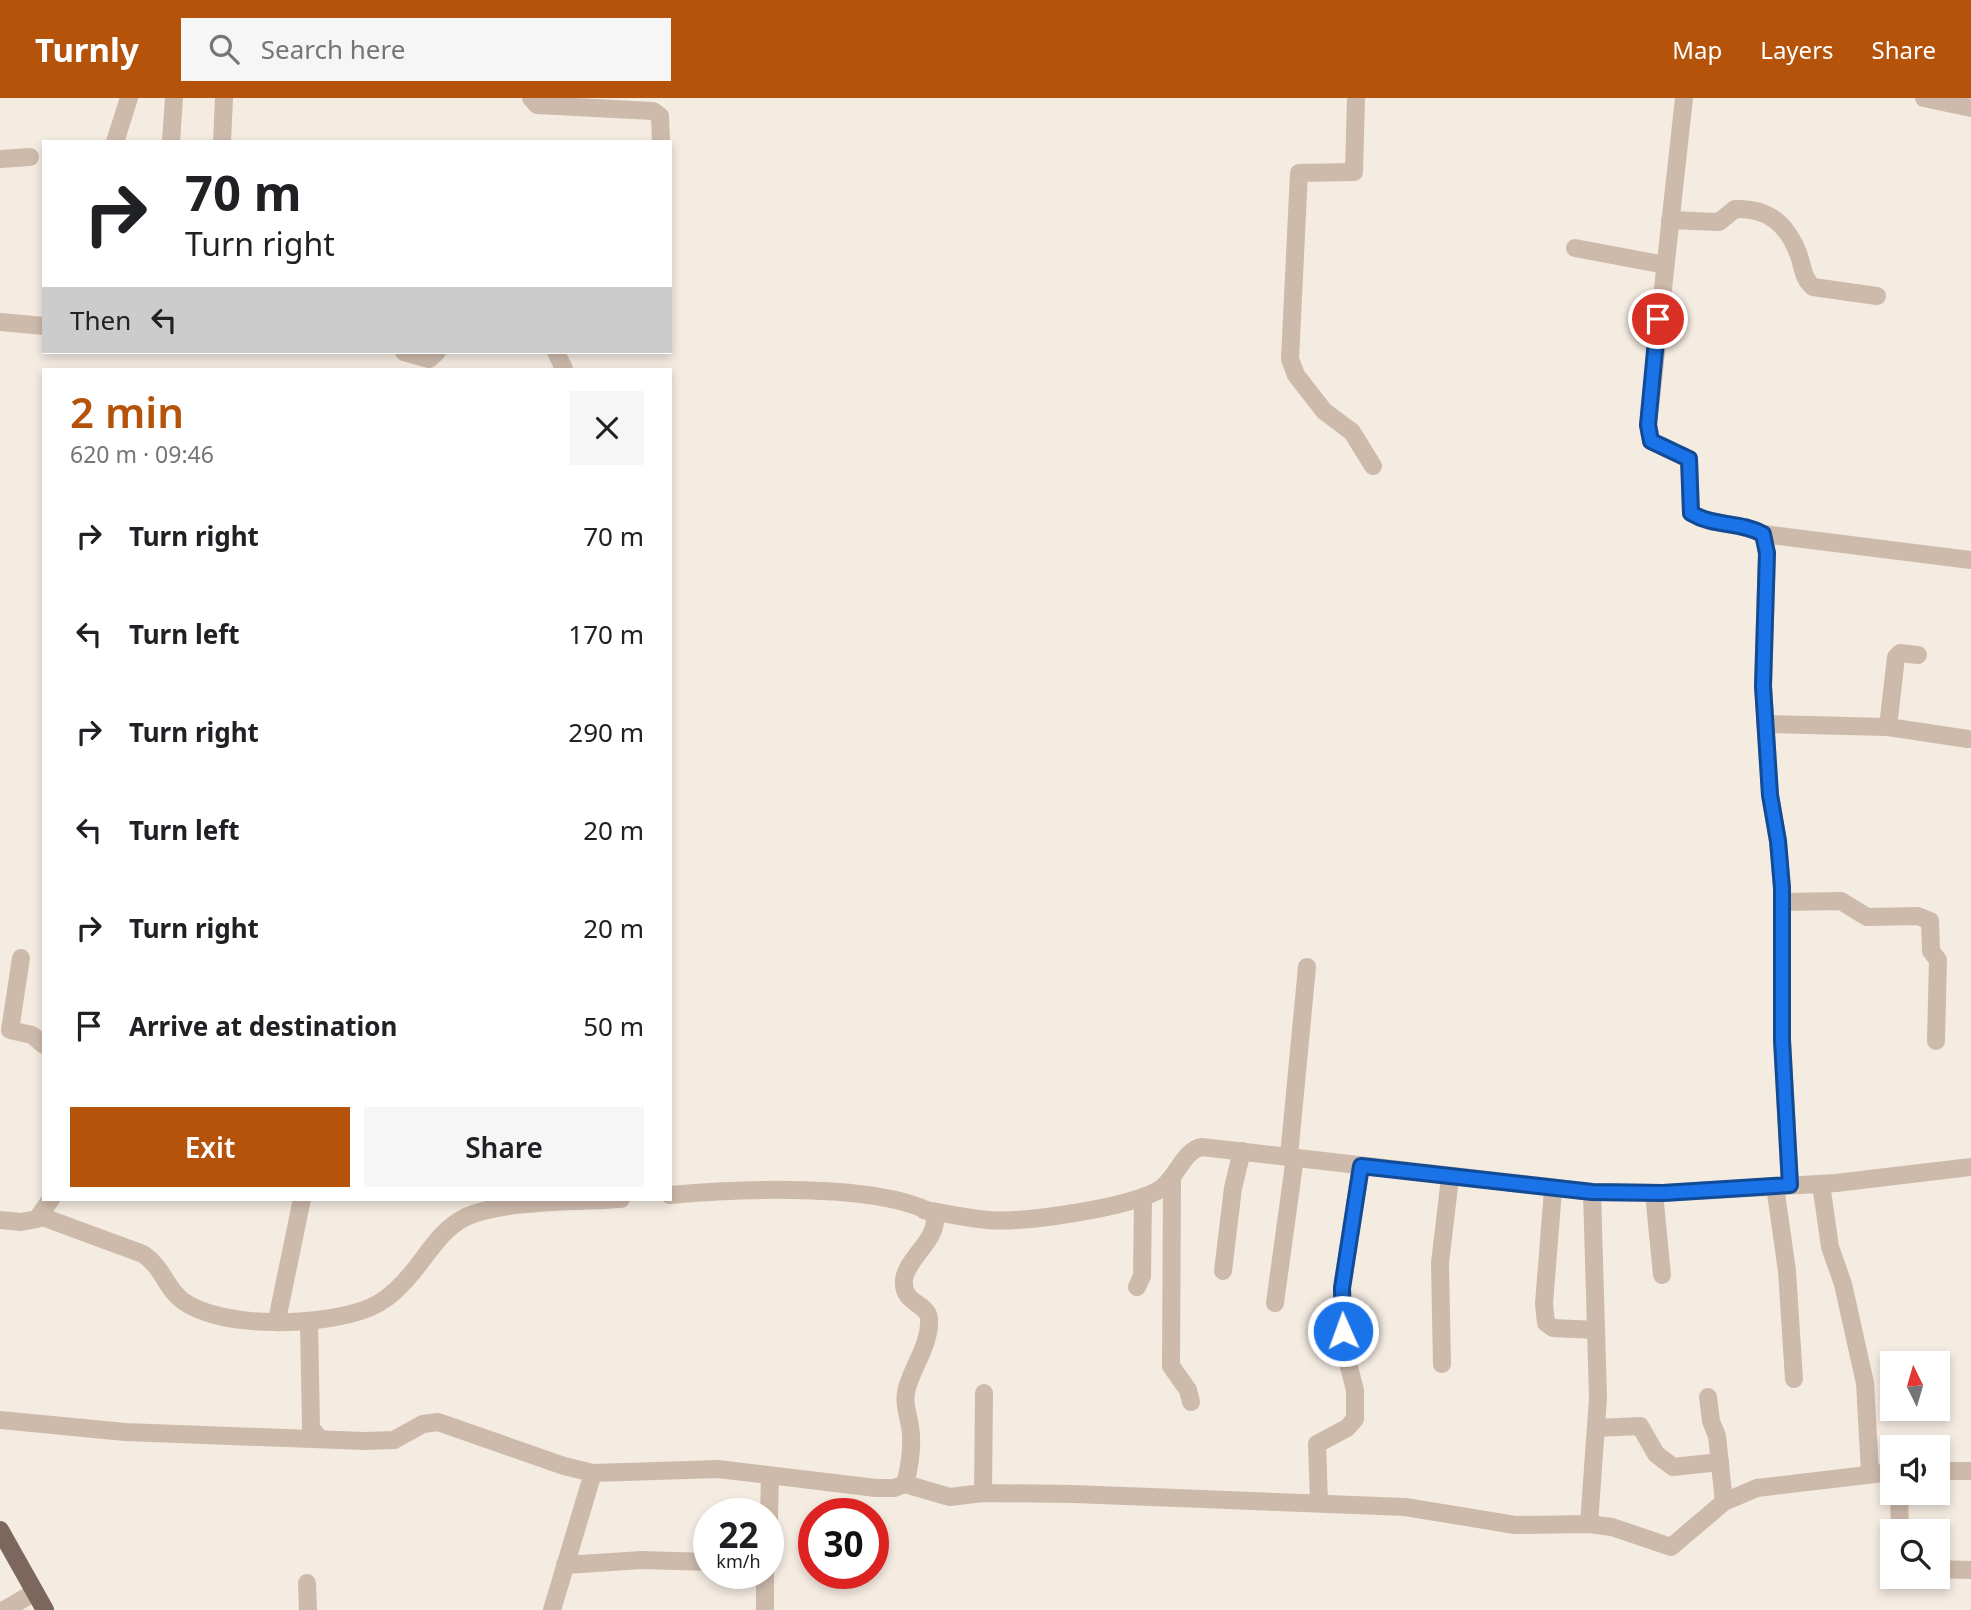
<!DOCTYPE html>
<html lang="en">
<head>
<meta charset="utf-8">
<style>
	body { margin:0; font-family:"Noto Sans",sans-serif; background:#f6f6f6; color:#202124; height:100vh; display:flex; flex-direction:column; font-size:26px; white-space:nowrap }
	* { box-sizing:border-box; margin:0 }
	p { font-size:23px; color:#757577 }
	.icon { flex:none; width:38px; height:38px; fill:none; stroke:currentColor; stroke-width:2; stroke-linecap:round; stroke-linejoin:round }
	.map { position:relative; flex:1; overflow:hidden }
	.panel { position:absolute; left:42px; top:270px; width:630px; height:833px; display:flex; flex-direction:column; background:#fff; border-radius:0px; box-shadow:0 4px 10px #0003 }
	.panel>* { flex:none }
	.guide { position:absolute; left:42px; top:42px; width:630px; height:214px; border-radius:0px; box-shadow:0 4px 10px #0003; background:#fff; color:#202124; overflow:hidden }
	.needle { width:46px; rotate:355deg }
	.buttons { position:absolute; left:1880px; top:1253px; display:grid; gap:14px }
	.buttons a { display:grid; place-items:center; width:70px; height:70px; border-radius:0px; background:#fff; box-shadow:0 4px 10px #0003; font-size:35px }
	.speed { position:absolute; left:693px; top:1400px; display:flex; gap:14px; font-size:35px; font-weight:700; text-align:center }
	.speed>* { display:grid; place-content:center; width:91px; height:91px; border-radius:50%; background:#fff; box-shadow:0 4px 10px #0003; line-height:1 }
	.speed small { font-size:18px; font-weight:400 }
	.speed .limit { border:10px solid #d22; background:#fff; color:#111 }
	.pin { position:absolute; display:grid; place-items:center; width:60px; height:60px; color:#fff; margin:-30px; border:4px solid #fff; border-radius:50%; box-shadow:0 2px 7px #0007 }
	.me { position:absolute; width:77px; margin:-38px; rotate:358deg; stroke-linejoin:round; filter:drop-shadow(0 0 5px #0008) }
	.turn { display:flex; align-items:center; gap:24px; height:147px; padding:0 28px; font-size:32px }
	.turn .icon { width:91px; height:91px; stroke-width:2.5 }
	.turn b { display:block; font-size:49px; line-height:60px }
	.then { display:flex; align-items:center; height:66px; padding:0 28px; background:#0003; gap:14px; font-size:26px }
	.round { display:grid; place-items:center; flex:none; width:74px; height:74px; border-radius:0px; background:#f6f6f6 }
	.summary { display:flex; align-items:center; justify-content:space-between; height:119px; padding:0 28px }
	h1 { font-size:42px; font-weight:600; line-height:52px; color:#b45309 }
	.cta { display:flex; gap:14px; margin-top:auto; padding:14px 28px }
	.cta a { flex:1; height:80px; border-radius:0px; background:#b45309; color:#fff; font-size:28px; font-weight:600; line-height:80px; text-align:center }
	.cta a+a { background:#f6f6f6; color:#202124 }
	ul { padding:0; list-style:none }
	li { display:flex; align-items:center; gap:21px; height:98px; padding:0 28px }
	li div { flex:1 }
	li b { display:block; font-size:26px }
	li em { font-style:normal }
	header { display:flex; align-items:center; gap:42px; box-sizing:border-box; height:98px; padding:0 35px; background:#b45309; color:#fff }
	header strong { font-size:33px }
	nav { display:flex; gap:38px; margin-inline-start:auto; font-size:24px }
	.search { width:490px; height:63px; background:#f6f6f6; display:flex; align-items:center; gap:18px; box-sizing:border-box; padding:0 24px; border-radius:0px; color:#757577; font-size:26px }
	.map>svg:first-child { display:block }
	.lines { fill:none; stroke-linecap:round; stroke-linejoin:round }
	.minor { stroke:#cdbaab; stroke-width:18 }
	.major { stroke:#7d665c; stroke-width:18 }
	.route-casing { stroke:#114b97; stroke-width:18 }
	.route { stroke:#1a73e8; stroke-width:12 }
</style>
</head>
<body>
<header>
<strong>Turnly</strong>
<div class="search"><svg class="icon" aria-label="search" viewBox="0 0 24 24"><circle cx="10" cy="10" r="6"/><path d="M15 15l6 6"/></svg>Search here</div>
<nav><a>Map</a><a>Layers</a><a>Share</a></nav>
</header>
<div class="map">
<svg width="1971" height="1512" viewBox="0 0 1971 1512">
	<rect width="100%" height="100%" fill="#f4ebe1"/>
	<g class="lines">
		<g class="minor">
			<path d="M 531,0 L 537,7 L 653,13 L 660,18 L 661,44"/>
			<path d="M 1356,0 L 1354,74 L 1299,75 L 1290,261 L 1296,277 L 1324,313 L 1352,334 L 1373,368"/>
			<path d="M 1684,0 L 1648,327 L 1651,343 L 1689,361 L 1691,415 C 1714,429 1739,423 1763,436 L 1767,455 L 1763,588 L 1770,697 L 1778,743 L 1782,790 L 1782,942 L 1790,1087"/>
			<path d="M 1924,0 L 1971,10"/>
			<path d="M 115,44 L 129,0"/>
			<path d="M 171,44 L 174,0"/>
			<path d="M 222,44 L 224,0"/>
			<path d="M 0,61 L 30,59"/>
			<path d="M 1670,122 L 1719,124 L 1735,111 C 1768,110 1786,125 1798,155 C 1803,167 1802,180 1813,189 L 1877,198"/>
			<path d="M 1575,150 L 1665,167"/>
			<path d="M 0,224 L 44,228"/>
			<path d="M 404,254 L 429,261 L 437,254"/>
			<path d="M 556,254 L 564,271"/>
			<path d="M 1763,436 L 1971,462"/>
			<path d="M 1765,626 L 1888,629 L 1968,641"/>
			<path d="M 1888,629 L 1896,559 L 1900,555 L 1918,557"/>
			<path d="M 1782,804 L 1841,803 L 1867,819 L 1918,818 L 1930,823 L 1931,853 L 1938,862 L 1936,943"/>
			<path d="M 21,860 L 10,932 L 32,937 L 44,947"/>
			<path d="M 1289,1058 L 1307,869"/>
			<path d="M 1172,1083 L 1171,1268 L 1188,1292 L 1191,1304"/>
			<path d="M 1821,1086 L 1830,1149 L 1843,1186 L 1865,1285 L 1870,1375"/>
			<path d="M 1775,1088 L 1787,1173 L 1794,1281"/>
			<path d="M 1553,1092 L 1544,1206 L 1546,1225 L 1553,1230 L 1596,1232"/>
			<path d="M 1654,1095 L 1662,1177"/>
			<path d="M 924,1112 C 945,1115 966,1120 988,1122 C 1025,1125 1125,1110 1157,1093 C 1176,1084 1182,1052 1202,1049 L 1592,1094 L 1663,1095 L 1836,1085 L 1971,1069"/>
			<path d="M 40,1118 L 143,1156 C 164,1170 165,1190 183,1203 C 224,1232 324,1228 369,1210 C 381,1205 394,1195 403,1185 C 424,1164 437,1134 464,1120 C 500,1102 579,1104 621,1101"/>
			<path d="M 0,1122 L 21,1124 L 37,1121 L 51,1101"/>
			<path d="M 1223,1173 L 1233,1090 L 1242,1053"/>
			<path d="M 1137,1189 L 1142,1178 L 1143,1099"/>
			<path d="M 1275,1205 L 1295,1059"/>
			<path d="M 277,1222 L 302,1101"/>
			<path d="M 309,1223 L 311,1330 L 320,1341"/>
			<path d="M 1442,1266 L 1440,1165 L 1450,1080"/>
			<path d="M 1708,1299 L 1711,1323 L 1717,1338 L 1724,1404"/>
			<path d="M 0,1322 L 125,1334 L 364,1343 L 394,1342 L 423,1326 L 438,1324 L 564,1368 L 593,1375 L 718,1371 L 876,1390 L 894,1390 L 905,1386 C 909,1372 912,1352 911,1338 C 911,1323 902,1306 907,1290 C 913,1268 931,1245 929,1220 C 927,1205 902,1206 904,1182 C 906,1160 941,1140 934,1116 C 879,1084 734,1091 670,1097"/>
			<path d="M 1596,1330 L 1640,1328 L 1656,1356 L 1673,1369 L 1720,1364"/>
			<path d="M 1937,1373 L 1971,1373"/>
			<path d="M 905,1386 L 950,1399 L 983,1395 L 1074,1396 L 1405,1409 L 1515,1427 L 1589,1426 L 1612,1429 L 1671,1449 L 1724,1404 L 1757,1390 L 1892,1374"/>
			<path d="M 983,1395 L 984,1295"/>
			<path d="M 1899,1395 L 1900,1433"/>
			<path d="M 1319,1405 L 1317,1346 L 1347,1330 L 1355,1321 L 1355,1292 L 1344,1250 L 1342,1190 L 1361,1068"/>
			<path d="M 1589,1426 L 1598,1300 L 1592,1094"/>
			<path d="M 768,1458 L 770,1379"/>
			<path d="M 565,1467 L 642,1462 L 709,1464"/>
			<path d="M 1937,1471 L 1971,1472"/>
			<path d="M 765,1475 L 765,1512"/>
			<path d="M 307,1485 L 308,1512"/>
			<path d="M 4,1512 L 35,1494"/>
			<path d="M 552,1512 L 593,1375"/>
		</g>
		<path class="major" d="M 0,1432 L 45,1512"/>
	</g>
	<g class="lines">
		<g class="route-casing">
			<path id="route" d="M 1343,1233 L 1342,1190 L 1361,1068 L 1592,1094 L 1663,1095 L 1790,1087 L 1782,942 L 1782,790 L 1778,743 L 1770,697 L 1763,588 L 1767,455 L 1763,436 C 1739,423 1714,429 1691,415 L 1689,361 L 1651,343 L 1648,327 L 1658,221"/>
		</g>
		<use href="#route" class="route"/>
	</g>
</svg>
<div class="buttons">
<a><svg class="needle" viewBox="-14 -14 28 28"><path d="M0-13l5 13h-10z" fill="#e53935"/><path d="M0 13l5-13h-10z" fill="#757577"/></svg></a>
<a><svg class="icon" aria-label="sound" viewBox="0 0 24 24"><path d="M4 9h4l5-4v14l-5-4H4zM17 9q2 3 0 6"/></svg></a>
<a><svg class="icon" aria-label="search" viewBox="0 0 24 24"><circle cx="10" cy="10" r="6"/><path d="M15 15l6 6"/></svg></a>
</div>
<div class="speed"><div>22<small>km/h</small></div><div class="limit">30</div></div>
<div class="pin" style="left:1658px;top:221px;background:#d93025"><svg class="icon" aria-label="arrive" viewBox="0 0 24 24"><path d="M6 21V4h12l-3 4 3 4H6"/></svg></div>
<svg class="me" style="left:1343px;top:1233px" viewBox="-20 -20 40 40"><circle r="17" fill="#1a73e8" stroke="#fff" stroke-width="3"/><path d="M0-11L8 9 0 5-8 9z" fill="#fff"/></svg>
<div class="guide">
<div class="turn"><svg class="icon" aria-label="right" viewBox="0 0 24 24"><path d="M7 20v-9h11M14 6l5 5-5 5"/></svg><div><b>70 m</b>Turn right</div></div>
<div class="then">Then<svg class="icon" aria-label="left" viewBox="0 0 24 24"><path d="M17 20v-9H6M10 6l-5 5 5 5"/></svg></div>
</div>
<section class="panel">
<div class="summary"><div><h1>2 min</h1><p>620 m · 09:46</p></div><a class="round"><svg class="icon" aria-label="close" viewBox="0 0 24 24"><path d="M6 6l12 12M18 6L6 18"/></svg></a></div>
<ul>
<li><svg class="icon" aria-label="right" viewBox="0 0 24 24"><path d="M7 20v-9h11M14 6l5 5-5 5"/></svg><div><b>Turn right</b></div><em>70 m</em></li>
<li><svg class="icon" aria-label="left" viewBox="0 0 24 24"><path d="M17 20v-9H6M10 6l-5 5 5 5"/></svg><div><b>Turn left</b></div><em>170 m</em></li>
<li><svg class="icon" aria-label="right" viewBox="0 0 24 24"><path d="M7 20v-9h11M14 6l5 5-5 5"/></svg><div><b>Turn right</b></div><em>290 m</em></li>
<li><svg class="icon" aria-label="left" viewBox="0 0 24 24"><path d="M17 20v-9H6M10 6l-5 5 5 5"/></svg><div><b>Turn left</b></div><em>20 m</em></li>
<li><svg class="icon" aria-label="right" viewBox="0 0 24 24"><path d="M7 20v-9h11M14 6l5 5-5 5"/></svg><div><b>Turn right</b></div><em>20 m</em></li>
<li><svg class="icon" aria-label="arrive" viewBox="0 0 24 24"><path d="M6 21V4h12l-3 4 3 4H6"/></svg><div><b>Arrive at destination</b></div><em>50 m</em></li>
</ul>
<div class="cta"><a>Exit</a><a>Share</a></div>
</section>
</div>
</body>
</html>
